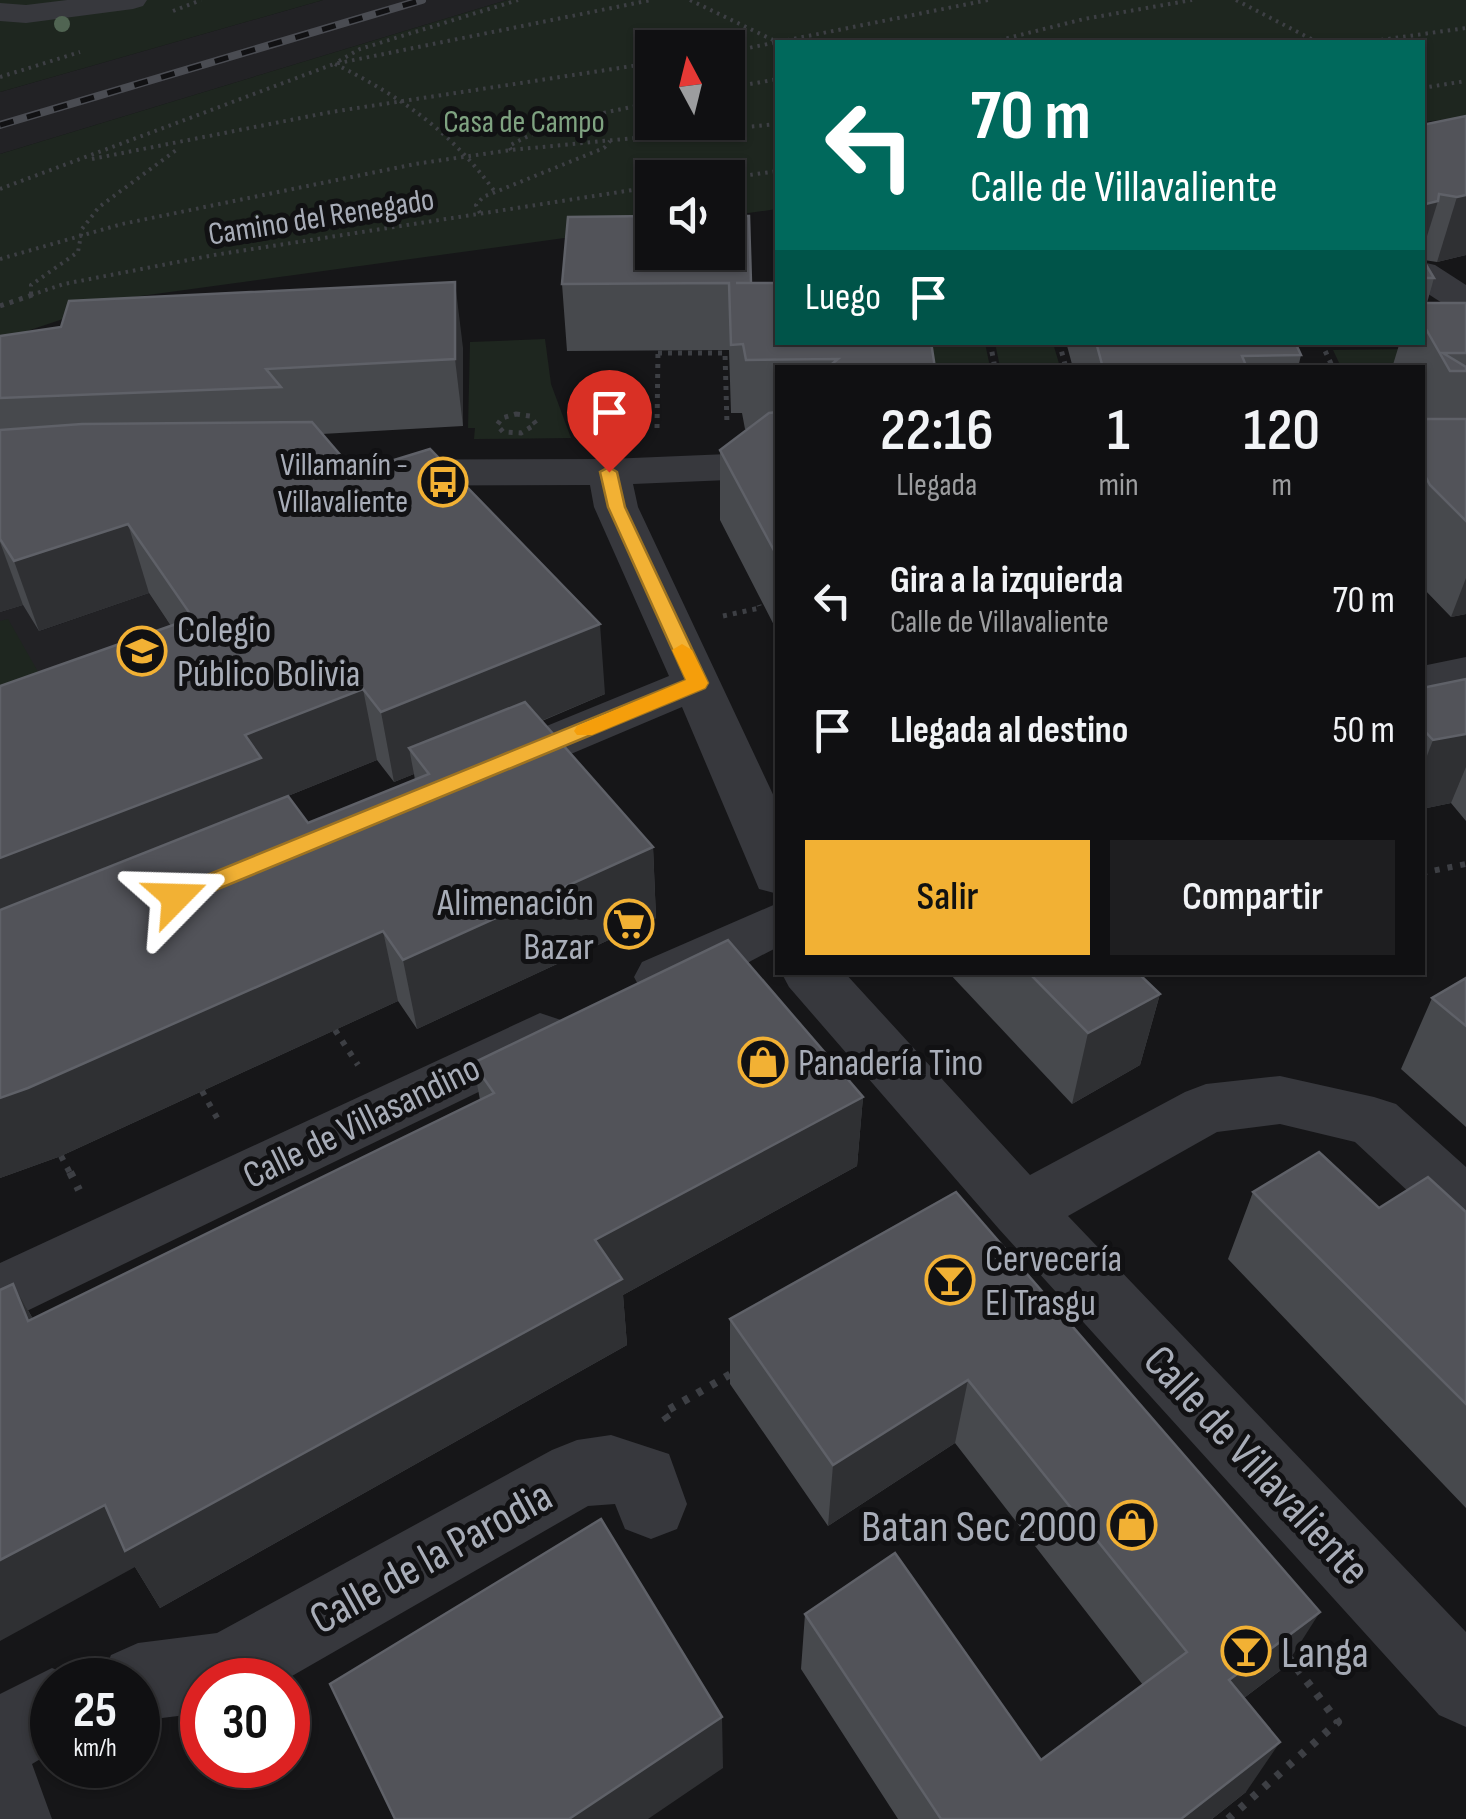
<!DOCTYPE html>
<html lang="es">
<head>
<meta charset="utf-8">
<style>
	body { margin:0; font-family:"Sofia Sans Condensed",sans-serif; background:#1e1e20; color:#f1f3f6; height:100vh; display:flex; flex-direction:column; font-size:38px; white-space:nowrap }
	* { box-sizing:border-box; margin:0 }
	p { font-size:32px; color:#9c9d9f }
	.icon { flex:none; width:55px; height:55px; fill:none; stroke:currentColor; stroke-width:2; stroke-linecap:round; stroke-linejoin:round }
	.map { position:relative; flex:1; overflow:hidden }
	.side { position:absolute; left:775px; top:365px; width:650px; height:610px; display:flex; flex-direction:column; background:#101012; border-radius:0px; box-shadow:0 2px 8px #0004,0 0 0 2px #303032 }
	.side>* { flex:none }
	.top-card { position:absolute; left:775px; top:40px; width:650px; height:305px; border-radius:0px; box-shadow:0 2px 8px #0004,0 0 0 2px #303032; background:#00695c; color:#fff; overflow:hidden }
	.needle { width:65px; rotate:353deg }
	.fabs { position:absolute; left:635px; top:30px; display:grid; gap:20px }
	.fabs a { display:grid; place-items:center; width:110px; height:110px; border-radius:0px; background:#101012; box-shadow:0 2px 8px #0004,0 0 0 2px #303032; font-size:50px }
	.speed { position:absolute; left:30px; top:1658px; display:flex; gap:20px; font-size:50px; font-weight:700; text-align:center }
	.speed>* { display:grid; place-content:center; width:130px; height:130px; border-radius:50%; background:#101012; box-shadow:0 2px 8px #0004,0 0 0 2px #303032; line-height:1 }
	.speed small { font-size:25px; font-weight:400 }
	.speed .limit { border:15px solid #d22; background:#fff; color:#111 }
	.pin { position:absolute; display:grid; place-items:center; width:85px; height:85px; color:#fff; margin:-102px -42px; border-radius:50% 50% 50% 0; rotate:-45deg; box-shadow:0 0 10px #0007 }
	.pin .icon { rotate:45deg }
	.me { position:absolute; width:110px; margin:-55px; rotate:68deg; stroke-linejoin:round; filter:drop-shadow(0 0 8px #0008) }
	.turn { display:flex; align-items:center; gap:35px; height:210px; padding:0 30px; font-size:45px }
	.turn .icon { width:130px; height:130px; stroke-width:2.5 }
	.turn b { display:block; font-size:70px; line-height:85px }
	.then { display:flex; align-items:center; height:95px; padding:0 30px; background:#0003; gap:20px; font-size:38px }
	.eta { display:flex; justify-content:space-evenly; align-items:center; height:170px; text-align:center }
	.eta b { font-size:60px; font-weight:600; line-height:70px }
	.primary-button { display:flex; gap:20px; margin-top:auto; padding:20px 30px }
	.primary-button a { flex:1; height:115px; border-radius:0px; background:#f2b134; color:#111; font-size:40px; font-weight:600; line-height:115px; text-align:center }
	.primary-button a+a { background:#1e1e20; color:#f1f3f6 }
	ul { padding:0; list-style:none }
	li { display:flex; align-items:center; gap:30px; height:130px; padding:0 30px }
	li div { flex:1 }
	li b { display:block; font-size:38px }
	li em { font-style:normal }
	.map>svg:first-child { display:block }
	.built { fill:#222225 }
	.green { fill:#1e261f; fill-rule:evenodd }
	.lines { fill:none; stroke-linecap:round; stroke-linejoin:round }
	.path-far3 { stroke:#3d3f44; stroke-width:4; stroke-dasharray:2.5 5; stroke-linecap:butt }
	.path-far2 { stroke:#3d3f44; stroke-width:5; stroke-dasharray:4 6; stroke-linecap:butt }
	.path-far1 { stroke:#3d3f44; stroke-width:6; stroke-dasharray:5 8; stroke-linecap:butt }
	.path { stroke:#3d3f44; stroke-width:8; stroke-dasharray:6 10; stroke-linecap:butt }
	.minor { fill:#37383d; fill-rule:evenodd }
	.rail-casing { stroke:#4a4c52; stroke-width:8 }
	.rail { stroke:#111113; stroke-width:5; stroke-dasharray:14; stroke-linecap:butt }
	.tree { fill:#506452 }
	.wall { fill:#47494d; fill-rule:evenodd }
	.shaded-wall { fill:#2f3033 }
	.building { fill:#525359; stroke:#5f6168; stroke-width:2.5 }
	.route { fill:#f2b134; stroke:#9d7322; stroke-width:2.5 }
	.slow { fill:#f59e0b }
	.labels { text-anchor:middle; stroke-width:10; stroke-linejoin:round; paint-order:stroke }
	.far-park-label { font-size:32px; fill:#7fa381; stroke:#111113 }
	.far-street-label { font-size:32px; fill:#a8adb8; stroke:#111113 }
	.far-poi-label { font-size:32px; fill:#a8adb8; stroke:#111113; text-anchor:end }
	.poi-label { font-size:38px; fill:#a8adb8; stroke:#111113; text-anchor:start }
	.street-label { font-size:38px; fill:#a8adb8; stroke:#111113 }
	.near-street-label { font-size:45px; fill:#a8adb8; stroke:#111113 }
	.near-poi-label { font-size:45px; fill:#a8adb8; stroke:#111113; text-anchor:end }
</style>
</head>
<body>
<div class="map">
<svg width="1466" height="1819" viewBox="0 0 1466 1819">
	<rect width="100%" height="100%" fill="#161618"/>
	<g class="built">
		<path d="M 323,0 L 507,0 L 0,154 L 0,92 Z"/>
		<path d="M 271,584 L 0,755 L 0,612 L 23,605 L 40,631 L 149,593 L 167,620 Z"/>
	</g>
	<g class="green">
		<path d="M 0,0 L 323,0 L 0,92 Z"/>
		<path d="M 507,0 L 1466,0 L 1466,117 L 1423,122 L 1422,42 L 778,42 L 777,209 L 728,216 L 728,178 L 652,178 L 652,226 L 126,298 L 0,340 L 0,154 ZM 652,48 L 728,48 L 728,122 L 652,122 Z"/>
		<path d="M 545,339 L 551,384 L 571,438 L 474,439 L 475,428 L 468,428 L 470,342 Z"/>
		<path d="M 926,343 L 985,343 L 990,367 L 929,367 Z"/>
		<path d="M 995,343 L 1053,343 L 1060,367 L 1000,367 Z"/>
		<path d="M 1416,349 L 1419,368 L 1341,367 L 1333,350 Z"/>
		<path d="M 8,619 L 53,698 L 0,716 L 0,621 Z"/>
	</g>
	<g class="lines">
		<g class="path-far3">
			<path d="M 690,0 L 773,40"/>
			<path d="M 1236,0 L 1317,42"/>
			<path d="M 173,11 L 201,0"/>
			<path d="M 992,42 L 1084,19 L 1192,0"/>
			<path d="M 1366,42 L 1466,28"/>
			<path d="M 728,52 L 988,0"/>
			<path d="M 339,61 L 360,49 L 518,0"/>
			<path d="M 335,64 C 400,96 452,132 495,192"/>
			<path d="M 0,77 L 80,52"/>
			<path d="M 728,88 L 778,79"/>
			<path d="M 1422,88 L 1466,81"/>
			<path d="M 511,150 L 509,146 C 553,121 603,113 652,103"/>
			<path d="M 92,159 L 331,112 L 652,63"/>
			<path d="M 728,178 L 778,171"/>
			<path d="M 0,189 L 334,64 L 651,0"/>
			<path d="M 480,213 L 476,205 L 483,197 L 604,148 L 610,141"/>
			<path d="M 0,259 L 122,224 L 415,164 L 511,150 L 778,124"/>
			<path d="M 31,294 L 31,285 L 78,252 L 82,229 L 99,207 L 179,148"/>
			<path d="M 31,295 L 64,284 L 214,255 L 652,187"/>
		</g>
		<g class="path-far2">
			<path d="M 0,306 L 38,293"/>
			<path d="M 990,342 L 995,368"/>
			<path d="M 1059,342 L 1066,368"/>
			<path d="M 1321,342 L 1333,368"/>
			<path d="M 658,353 L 725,353 L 727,425"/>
			<path d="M 516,414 L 530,416 L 536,424 L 521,433 L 503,432 L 497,425 L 502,418 Z"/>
			<path d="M 657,428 L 658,350"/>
			<path d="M 723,616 L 760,608 L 759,605"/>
		</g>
		<g class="path-far1">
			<path d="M 1422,873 L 1466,864"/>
			<path d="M 335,1030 L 358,1065"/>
			<path d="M 202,1091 L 221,1125"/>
			<path d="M 61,1156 L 71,1175"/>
		</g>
		<g class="path">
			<path d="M 70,1172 L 79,1190"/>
			<path d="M 668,1420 L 663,1413 L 736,1371"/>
			<path d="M 1228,1819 L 1338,1722 L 1286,1654"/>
		</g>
		<g class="minor">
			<path d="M 67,0 L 147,0 L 143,6 L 133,9 L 26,23 L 0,21 L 0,3 L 26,5 Z"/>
			<path d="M 1422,262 L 1435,265 L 1466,285 L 1466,313 L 1453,310 L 1422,290 Z"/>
			<path d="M 778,452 L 778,478 L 633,484 L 638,507 L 778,805 L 778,894 L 759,889 L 682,707 L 507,781 L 489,786 L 471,781 L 464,769 L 471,757 L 669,676 L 594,507 L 590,485 L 278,486 L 263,482 L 257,473 L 263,464 L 278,460 L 609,459 Z"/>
			<path d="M 1466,657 L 1466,687 L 1422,697 L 1422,666 Z"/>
			<path d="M 778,903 L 778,947 C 738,966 685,1006 642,992 L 634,977 L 642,962 Z"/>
			<path d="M 781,972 L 844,972 L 1030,1175 L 1185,1092 L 1206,1084 L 1280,1076 L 1374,1097 L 1396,1104 L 1466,1167 L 1466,1226 L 1439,1220 L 1355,1142 L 1280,1124 L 1217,1132 L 1068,1216 L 1466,1632 L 1466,1727 L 1439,1715 L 999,1229 L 789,987 Z"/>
			<path d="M 540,1013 L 561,1020 L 569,1036 L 561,1052 L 0,1324 L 0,1263 Z"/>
			<path d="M 611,1435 L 669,1454 L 687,1504 L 677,1529 L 651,1539 L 625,1529 L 615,1504 L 588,1506 L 285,1680 L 202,1680 L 202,1713 L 138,1721 L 138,1680 L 100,1680 L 111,1655 L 138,1643 L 217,1633 L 552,1450 L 577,1440 Z"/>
			<path d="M 52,1668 L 80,1680 L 52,1680 L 52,1752 L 32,1764 L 52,1819 L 0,1819 L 0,1694 Z"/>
		</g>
		<g class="rail-casing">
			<path id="rail" d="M 0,125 L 422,0"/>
		</g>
		<use href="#rail" class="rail"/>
	</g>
	<circle class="tree" cx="62" cy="24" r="8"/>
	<g class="wall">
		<path d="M 1466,116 L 1466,255 L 1437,262 L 1424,260 L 1434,278 L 1427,303 L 1466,303 L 1466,614 L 1451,617 L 1422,587 L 1422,368 L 1392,368 L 1399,345 L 1297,346 L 1301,355 L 1298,368 L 1073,368 L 1066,342 L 1422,342 L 1422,125 Z"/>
		<path d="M 751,283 L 935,368 L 778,368 L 778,633 L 720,520 L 720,450 L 748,429 L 745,429 L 742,413 L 731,413 L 729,350 L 567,351 L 562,284 Z"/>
		<path d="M 0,336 L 463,348 L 463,426 L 322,434 L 355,472 L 605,694 L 542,721 L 653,847 L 656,918 L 417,1029 L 398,1001 L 61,1156 L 0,1178 L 0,686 L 171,626 L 149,593 L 39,631 L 23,605 L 0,612 ZM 377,760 L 394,782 L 414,774 L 415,780 L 308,823 L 273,802 Z"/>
		<path d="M 1466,679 L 1466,821 L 1451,803 L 1422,809 L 1422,688 Z"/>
		<path d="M 948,972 L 1137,972 L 1160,994 L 1140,1065 L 1072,1104 Z"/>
		<path d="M 1466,978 L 1466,1127 L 1401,1069 L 1432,998 Z"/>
		<path d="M 473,1063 L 863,1097 L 857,1166 L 623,1295 L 627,1345 L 160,1608 L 135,1567 L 13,1284 L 33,1319 L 480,1100 Z"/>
		<path d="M 956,1192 L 1285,1667 L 1244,1698 L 1246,1792 L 1212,1819 L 898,1819 L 801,1669 L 805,1614 L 1041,1760 L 1143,1685 L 955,1443 L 828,1526 L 730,1384 L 730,1319 Z"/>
		<path d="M 1253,1192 L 1379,1208 L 1466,1212 L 1466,1508 L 1228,1259 Z"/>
	</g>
	<g class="shaded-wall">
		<path d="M 1466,195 L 1466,255 L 1437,262 L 1457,197 Z"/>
		<path d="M 1438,201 L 1422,252 L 1422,205 Z"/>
		<path d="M 455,282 L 463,348 L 463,426 L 455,359 Z"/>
		<path d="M 128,524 L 149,593 L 39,631 L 14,561 Z"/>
		<path d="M 0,542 L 23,605 L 0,612 Z"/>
		<path d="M 1466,578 L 1466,614 L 1451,617 Z"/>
		<path d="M 600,624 L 605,694 L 426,769 L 409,748 L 414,774 L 394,782 L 381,712 Z"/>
		<path d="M 363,689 L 377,760 L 273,802 L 0,941 L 0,858 L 245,735 Z"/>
		<path d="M 1466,734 L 1466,767 L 1451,803 L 1422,809 L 1422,769 L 1433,740 Z"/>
		<path d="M 653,847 L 656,918 L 417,1029 L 403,960 Z"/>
		<path d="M 383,931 L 398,1001 L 61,1156 L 0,1178 L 0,1098 Z"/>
		<path d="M 1160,994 L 1140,1065 L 1072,1104 L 1088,1033 Z"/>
		<path d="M 863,1097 L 857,1166 L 623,1295 L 627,1345 L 160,1608 L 135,1567 L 0,1641 L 0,1560 Z"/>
		<path d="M 13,1284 L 50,1349 L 28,1321 Z"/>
		<path d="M 968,1380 L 955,1443 L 828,1526 L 833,1465 Z"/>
		<path d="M 1320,1612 L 1285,1667 L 1199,1732 L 1229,1680 Z"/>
		<path d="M 722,1717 L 723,1768 L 648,1819 L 569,1819 Z"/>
		<path d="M 1280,1742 L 1246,1792 L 1212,1819 L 1181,1819 Z"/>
	</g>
	<g class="building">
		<path d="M 1466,116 L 1466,195 L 1457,197 L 1439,194 L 1438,201 L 1422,205 L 1422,125 Z"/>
		<path d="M 652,216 L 652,252 L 728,252 L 728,216 L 749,216 L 751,283 L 736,283 L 778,283 L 778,342 L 931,342 L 935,368 L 827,368 L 838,359 L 746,360 L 743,344 L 731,345 L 729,283 L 562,284 L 568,217 Z"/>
		<path d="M 1422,258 L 1434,278 L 1422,278 Z"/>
		<path d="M 455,282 L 455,359 L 266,369 L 281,387 L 0,398 L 0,336 L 61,327 L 69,301 Z"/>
		<path d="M 1422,303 L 1466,303 L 1466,353 L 1443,353 L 1466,367 L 1466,371 L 1450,371 L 1422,322 Z"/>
		<path d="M 1096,342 L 1295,342 L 1301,355 L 1242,356 L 1247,368 L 1103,368 Z"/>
		<path d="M 778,412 L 778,558 L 720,450 L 769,413 Z"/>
		<path d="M 1422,419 L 1466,419 L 1466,521 L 1430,485 L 1422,470 Z"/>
		<path d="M 312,422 L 355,472 L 430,449 L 600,624 L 381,712 L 363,689 L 245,735 L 261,758 L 0,858 L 0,686 L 193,618 L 128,524 L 14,561 L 0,539 L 0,430 L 82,424 Z"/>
		<path d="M 1466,679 L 1466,734 L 1433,740 L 1422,728 L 1422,688 Z"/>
		<path d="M 525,702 L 653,847 L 403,960 L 383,931 L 28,1088 L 0,1098 L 0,910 L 288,796 L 308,823 L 429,774 L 409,748 Z"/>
		<path d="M 728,940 L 863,1097 L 595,1240 L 622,1279 L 125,1551 L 105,1505 L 0,1560 L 0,1290 L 13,1284 L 28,1321 L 494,1093 L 473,1063 Z"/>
		<path d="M 1028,972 L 1137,972 L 1160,994 L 1088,1033 Z"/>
		<path d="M 1466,978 L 1466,1026 L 1432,998 Z"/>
		<path d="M 1319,1152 L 1379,1208 L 1428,1177 L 1466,1212 L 1466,1404 L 1253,1192 Z"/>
		<path d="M 956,1192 L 1320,1612 L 1229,1680 L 1280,1742 L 1181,1819 L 941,1819 L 805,1614 L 895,1553 L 1041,1760 L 1187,1652 L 968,1380 L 833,1465 L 730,1319 Z"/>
		<path d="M 601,1519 L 722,1717 L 569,1819 L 395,1819 L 330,1684 Z"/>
	</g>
	<path class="route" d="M 609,467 L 617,472 L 625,507 L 708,683 L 705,688 L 184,903 L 168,903 L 164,897 L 168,891 L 686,680 L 608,507 L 600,472 Z"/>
	<path class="slow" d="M 682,644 L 692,650 L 708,683 L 705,688 L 592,735 L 577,735 L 574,731 L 577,726 L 686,680 L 672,650 Z"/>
	<defs>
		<g id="bus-ring" transform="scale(2.5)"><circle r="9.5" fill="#111113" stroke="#f2b134" stroke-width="1.5"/><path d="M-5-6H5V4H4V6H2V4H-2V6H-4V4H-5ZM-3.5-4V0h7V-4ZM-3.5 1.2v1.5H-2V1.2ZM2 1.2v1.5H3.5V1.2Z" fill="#f2b134"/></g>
		<g id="school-ring" transform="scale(2.5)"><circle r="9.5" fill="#111113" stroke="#f2b134" stroke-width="1.5"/><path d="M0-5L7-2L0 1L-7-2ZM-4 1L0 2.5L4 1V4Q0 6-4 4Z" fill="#f2b134"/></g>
		<g id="supermarket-ring" transform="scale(2.5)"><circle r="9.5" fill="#111113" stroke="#f2b134" stroke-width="1.5"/><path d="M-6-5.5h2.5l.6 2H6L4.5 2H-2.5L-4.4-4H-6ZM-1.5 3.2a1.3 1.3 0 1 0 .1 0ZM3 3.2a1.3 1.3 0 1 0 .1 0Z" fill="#f2b134"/></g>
		<g id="shop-ring" transform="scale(2.5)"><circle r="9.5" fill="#111113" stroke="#f2b134" stroke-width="1.5"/><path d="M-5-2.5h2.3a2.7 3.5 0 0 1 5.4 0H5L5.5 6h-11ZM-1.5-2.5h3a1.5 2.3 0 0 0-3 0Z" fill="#f2b134"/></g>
		<g id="bar-ring" transform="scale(2.5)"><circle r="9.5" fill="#111113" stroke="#f2b134" stroke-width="1.5"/><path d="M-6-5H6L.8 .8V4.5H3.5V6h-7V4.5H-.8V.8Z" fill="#f2b134"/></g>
	</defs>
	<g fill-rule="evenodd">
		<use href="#bus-ring" x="443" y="482"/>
		<use href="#school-ring" x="142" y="651"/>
		<use href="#supermarket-ring" x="629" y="924"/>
		<use href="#shop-ring" x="763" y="1062"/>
		<use href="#bar-ring" x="950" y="1280"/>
		<use href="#shop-ring" x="1132" y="1525"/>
		<use href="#bar-ring" x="1246" y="1651"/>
	</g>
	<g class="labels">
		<g class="far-park-label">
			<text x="524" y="132">Casa de Campo</text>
		</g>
		<g class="far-street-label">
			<text transform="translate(321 216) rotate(-9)" y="11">Camino del Renegado</text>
		</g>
		<g class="far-poi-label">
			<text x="408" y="475">Villamanín -<tspan x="408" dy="37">Villavaliente</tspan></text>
		</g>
		<g class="poi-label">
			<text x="177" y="642">Colegio<tspan x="177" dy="44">Público Bolivia</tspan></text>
			<text x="594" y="915" text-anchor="end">Alimenación<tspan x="594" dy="44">Bazar</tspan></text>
			<text x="798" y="1075">Panadería Tino</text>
			<text x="985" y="1271">Cervecería<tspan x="985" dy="44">El Trasgu</tspan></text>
		</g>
		<g class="street-label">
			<text transform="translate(361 1121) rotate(-26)" y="13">Calle de Villasandino</text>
		</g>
		<g class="near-street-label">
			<text transform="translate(1258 1464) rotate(47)" y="16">Calle de Villavaliente</text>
			<text transform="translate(430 1556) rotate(-29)" y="16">Calle de la Parodia</text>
		</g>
		<g class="near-poi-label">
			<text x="1097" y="1541">Batan Sec 2000</text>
			<text x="1281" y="1667" text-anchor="start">Langa</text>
		</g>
	</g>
</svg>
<div class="fabs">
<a><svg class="needle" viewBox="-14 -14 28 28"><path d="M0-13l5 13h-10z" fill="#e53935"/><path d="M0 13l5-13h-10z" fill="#9c9d9f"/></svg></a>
<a><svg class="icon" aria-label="sound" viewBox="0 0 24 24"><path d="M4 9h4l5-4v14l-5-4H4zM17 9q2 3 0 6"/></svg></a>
</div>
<div class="speed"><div>25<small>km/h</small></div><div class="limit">30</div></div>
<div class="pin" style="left:609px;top:472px;background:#d93025"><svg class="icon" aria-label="arrive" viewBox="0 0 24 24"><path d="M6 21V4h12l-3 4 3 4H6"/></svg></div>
<svg class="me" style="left:176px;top:897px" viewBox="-20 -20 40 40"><path d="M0-17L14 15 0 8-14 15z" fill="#f2b134" stroke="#fff" stroke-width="4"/></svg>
<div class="top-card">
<div class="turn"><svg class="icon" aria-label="left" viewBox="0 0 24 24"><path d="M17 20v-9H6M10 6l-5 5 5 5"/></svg><div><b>70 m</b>Calle de Villavaliente</div></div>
<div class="then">Luego<svg class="icon" aria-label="arrive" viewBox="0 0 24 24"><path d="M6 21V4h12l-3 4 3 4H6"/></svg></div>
</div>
<section class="side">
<div class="eta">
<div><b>22:16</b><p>Llegada</p></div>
<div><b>1</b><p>min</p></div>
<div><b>120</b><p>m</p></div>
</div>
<ul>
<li><svg class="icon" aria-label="left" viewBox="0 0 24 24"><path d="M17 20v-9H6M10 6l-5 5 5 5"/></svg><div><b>Gira a la izquierda</b><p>Calle de Villavaliente</p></div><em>70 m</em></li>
<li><svg class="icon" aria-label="arrive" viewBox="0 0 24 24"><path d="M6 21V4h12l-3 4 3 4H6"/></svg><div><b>Llegada al destino</b></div><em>50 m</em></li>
</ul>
<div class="primary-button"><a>Salir</a><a>Compartir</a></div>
</section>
</div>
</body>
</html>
